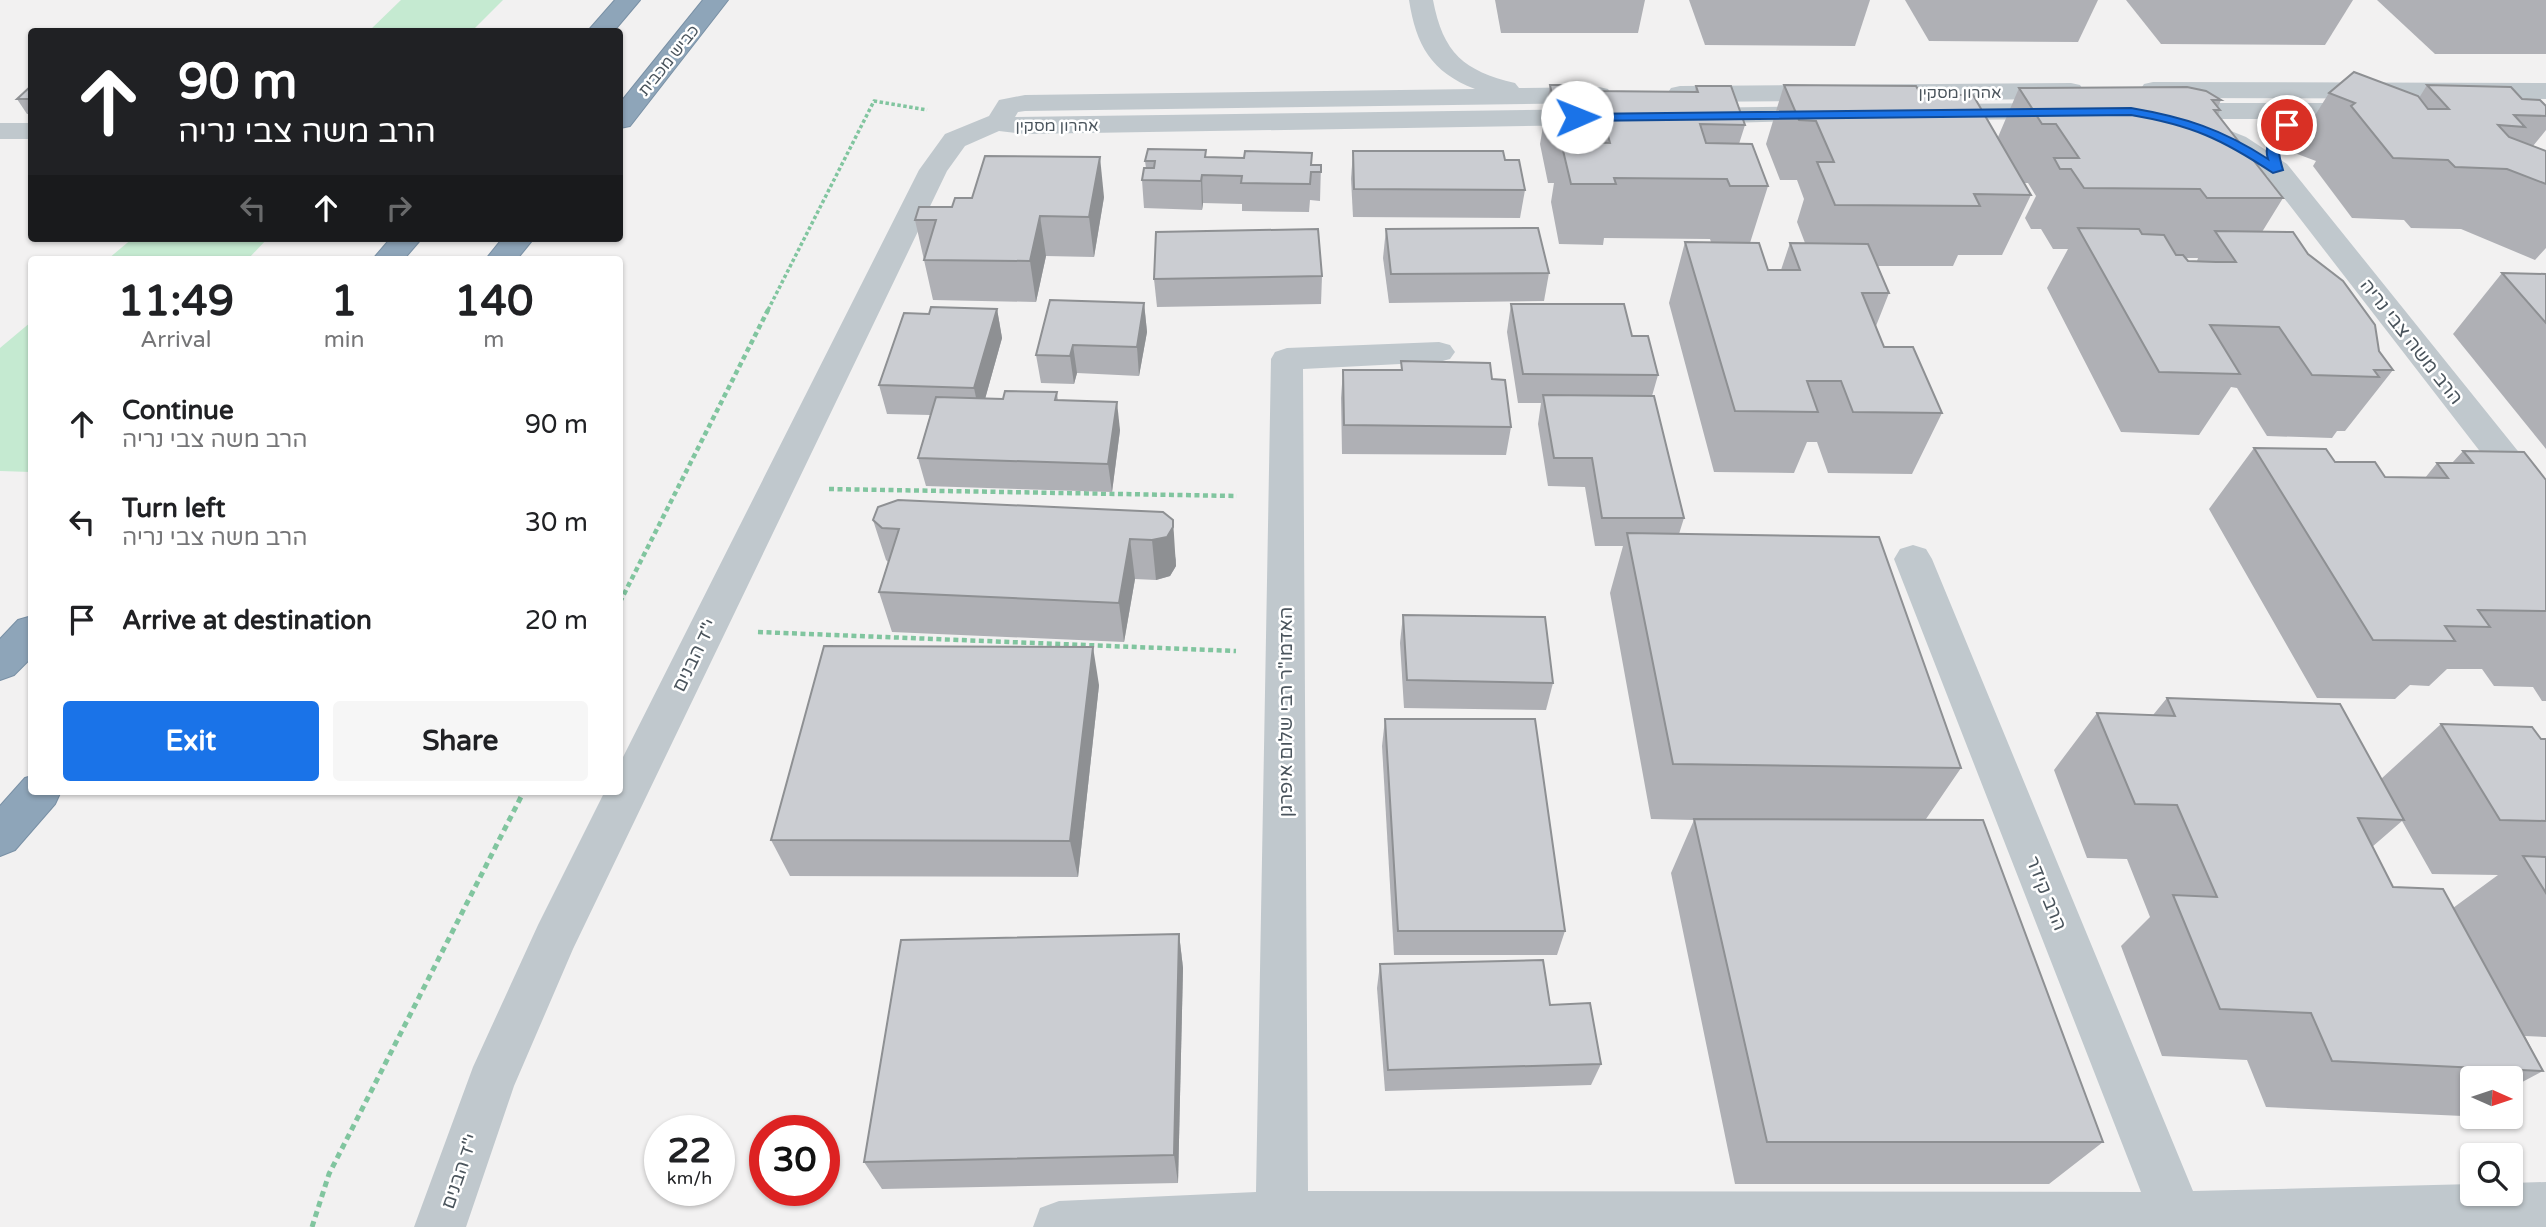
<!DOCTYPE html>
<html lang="en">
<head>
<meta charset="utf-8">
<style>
	body { margin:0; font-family:"Varela Round",Heebo,sans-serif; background:#f6f6f6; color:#202124; height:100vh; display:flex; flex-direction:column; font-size:26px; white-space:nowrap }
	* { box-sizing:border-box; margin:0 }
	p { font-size:23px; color:#757577 }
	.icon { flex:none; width:38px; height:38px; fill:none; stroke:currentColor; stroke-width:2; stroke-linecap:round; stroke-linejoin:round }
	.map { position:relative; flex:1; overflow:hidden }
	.details { position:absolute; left:28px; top:256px; width:595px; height:539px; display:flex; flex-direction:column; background:#fff; border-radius:7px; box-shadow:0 2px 5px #0004 }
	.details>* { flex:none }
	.banner { position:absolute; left:28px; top:28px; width:595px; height:214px; border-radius:7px; box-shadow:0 2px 5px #0004; background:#202124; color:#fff; overflow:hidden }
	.needle { width:46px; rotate:93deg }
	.tools { position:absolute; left:2460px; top:1066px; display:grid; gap:14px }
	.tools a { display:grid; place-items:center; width:63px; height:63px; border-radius:7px; background:#fff; box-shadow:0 2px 5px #0004; font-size:35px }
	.speed { position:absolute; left:644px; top:1115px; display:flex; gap:14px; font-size:35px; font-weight:700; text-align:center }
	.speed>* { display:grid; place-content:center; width:91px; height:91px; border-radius:50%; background:#fff; box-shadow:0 2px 5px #0004; line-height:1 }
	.speed small { font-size:18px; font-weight:400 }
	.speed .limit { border:10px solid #d22; background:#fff; color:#111 }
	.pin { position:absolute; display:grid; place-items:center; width:60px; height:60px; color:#fff; margin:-30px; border:4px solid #fff; border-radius:50%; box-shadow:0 2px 7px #0007 }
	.me { position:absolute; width:77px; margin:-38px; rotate:89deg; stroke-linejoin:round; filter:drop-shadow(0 0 5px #0008) }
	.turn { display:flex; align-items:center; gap:24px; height:147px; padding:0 35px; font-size:32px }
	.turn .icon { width:91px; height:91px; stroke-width:2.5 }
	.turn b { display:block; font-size:49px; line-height:60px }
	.lanes { display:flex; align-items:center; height:66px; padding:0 35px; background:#0003; justify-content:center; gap:35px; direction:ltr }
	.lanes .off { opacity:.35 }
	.eta { display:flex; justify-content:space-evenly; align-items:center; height:119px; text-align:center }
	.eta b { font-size:42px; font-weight:800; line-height:49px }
	.action { display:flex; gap:14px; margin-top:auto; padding:14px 35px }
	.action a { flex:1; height:80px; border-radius:7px; background:#1a73e8; color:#fff; font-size:28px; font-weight:800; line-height:80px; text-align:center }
	.action a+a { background:#f6f6f6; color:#202124 }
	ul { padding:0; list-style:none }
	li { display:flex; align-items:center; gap:21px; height:98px; padding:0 35px }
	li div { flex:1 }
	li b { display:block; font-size:26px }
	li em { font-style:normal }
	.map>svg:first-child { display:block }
	.green { fill:#c5ead1 }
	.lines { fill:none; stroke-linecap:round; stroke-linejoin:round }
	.motorway-casing { stroke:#7990a5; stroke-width:2 }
	.path-far2 { stroke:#81c59f; stroke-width:3.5; stroke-dasharray:3.5 2.5; stroke-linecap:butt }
	.path-far1 { stroke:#81c59f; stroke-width:4.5; stroke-dasharray:5 3.5; stroke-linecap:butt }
	.path { stroke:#81c59f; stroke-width:5; stroke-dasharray:6 4.5; stroke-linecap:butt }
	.minor { fill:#c0c8cd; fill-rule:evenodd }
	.motorway { fill:#8ea5b9; fill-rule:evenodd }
	.wall { fill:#afb0b5; fill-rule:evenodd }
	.shaded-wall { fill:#8e9093 }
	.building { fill:#cbcdd2; stroke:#8e9093; stroke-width:2 }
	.route { fill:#1a73e8; stroke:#114b97; stroke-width:2 }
	.labels { text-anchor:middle; stroke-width:5; stroke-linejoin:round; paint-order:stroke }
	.far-street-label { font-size:16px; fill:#4a545c; stroke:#fff }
	.street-label { font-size:19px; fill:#4a545c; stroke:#fff }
</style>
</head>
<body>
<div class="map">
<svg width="2546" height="1227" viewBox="0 0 2546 1227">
	<rect width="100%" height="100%" fill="#f2f1f1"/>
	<g class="green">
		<path d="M 401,0 L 503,0 L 472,31 L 369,31 Z"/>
		<path d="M 133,238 L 268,238 L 248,259 L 108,259 Z"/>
		<path d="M 31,322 L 31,472 L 0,471 L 0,348 Z"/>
	</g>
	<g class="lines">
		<g class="motorway-casing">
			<g id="motorway">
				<path d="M 615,0 L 640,0 L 613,32 L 587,32 Z"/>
				<path d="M 703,0 L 728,0 L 630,126 L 620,128 L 620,103 Z"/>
				<path d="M 391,238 L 422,238 L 404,259 L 373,259 Z"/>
				<path d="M 503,238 L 534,238 L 517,259 L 486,259 Z"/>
				<path d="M 32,616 L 32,657 L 14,675 L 0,680 L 0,639 L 18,620 Z"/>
				<path d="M 32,776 L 32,791 L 61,791 L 55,804 L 15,850 L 0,856 L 0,806 L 25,778 Z"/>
			</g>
		</g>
		<path class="path-far2" d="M 768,310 L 874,101 L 927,110"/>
		<g class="path-far1">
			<path d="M 829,489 L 1237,496"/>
			<path d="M 620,602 L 769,308"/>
			<path d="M 758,632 L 1236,651"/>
		</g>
		<path class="path" d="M 312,1227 L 329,1174 L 524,791"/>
		<g class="minor">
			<path d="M 1409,0 L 1433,0 C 1443,53 1464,71 1515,83 L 1519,88 L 1599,87 L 1608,89 L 1612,95 L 1608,101 L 1599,103 L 1025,111 L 1018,112 L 1015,117 L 1595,109 L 1605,111 L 1609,117 L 1605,123 L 1595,125 L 1025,134 L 999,131 L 965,146 L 947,171 L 573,949 L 514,1086 L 466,1227 L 414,1227 L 473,1067 L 538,925 L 605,791 L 620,791 L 620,763 L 919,170 L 945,134 L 989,116 L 999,100 L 1025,95 L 1475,89 C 1431,72 1416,45 1409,0 Z"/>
			<path d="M 2153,82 L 2546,83 L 2546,99 L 2153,98 L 2144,96 L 2140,90 L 2144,84 Z"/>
			<path d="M 2071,83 L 2080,85 L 2084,91 L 2080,97 L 2071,99 L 1680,102 L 1671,100 L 1667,94 L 1671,88 L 1680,86 Z"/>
			<path d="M 2061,103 L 2071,105 L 2074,111 L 2071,117 L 2061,119 L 1932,120 L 1922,118 L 1919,112 L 1922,106 L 1932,104 Z"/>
			<path d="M 2167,103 L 2369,103 L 2379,105 L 2382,111 L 2379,117 L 2369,119 L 2201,119 L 2246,137 L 2287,164 L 2546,486 L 2546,524 L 2533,520 L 2267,176 L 2226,149 L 2186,132 L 2182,126 L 2191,119 L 2157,117 L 2154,111 L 2157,105 Z"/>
			<path d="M 1826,106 L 1836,108 L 1839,114 L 1836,120 L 1691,124 L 1681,122 L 1677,116 L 1681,110 L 1691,108 Z"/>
			<rect x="0" y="123" width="32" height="16"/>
			<path d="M 1439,342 L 1450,345 L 1455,352 L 1450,359 L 1439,362 L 1303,369 L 1308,1191 L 2141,1192 L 1894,559 L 1900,549 L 1913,545 L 1926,549 L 1932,559 L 2193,1191 L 2473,1184 L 2473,1194 L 2511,1194 L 2511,1183 L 2546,1182 L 2546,1227 L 1033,1227 L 1040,1208 L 1059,1201 L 1256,1192 L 1271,359 L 1275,352 L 1287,348 Z"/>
		</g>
		<use href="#motorway" class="motorway"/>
	</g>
	<g class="wall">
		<path d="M 1495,0 L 1645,0 L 1638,33 L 1501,33 Z"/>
		<path d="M 1689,0 L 1870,0 L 1855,46 L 1705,45 Z"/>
		<path d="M 1905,0 L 2098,0 L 2078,42 L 1929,41 Z"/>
		<path d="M 2126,0 L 2353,0 L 2325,45 L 2161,44 Z"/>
		<path d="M 2377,0 L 2546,0 L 2546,54 L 2435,54 Z"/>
		<path d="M 32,85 L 32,114 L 27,114 L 17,99 Z"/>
		<path d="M 1550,85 L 1593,91 L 1695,92 L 1696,86 L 1745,125 L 1739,144 L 1768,186 L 1750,243 L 1768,270 L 1781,270 L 1790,243 L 1805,243 L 1797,222 L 1804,199 L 1797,180 L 1780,180 L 1766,144 L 1784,85 L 1921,95 L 1998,137 L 2019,88 L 2221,100 L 2218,107 L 2220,110 L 2218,115 L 2283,198 L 2262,232 L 2379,351 L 2393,370 L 2345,431 L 2337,431 L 2332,438 L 2267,436 L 2237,388 L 2231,387 L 2199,435 L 2121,432 L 2047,288 L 2068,249 L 2053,249 L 2041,229 L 2031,229 L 2025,218 L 2036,196 L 2028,183 L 2024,183 L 2031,195 L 2002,255 L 1958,255 L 1953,266 L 1878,266 L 1889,293 L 1876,326 L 1884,347 L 1942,413 L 1912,474 L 1828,473 L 1817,442 L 1807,442 L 1794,473 L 1714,472 L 1669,303 L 1685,242 L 1711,242 L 1710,239 L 1604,238 L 1603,245 L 1559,244 L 1551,202 L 1554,183 L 1548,183 L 1540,144 ZM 2186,258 L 2198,258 L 2197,261 L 2188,261 Z"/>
		<path d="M 2427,85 L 2522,99 L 2546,106 L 2546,130 L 2533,146 L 2546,151 L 2546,248 L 2535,260 L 2461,229 L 2411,228 L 2404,220 L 2352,218 L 2313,166 L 2316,161 L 2292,152 L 2329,93 L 2419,98 Z"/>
		<path d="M 1206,150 L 1206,157 L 1321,165 L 1320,201 L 1310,200 L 1309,212 L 1242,211 L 1242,204 L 1203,203 L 1202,210 L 1144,208 L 1142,180 L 1146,168 L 1145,161 Z"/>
		<path d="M 1353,151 L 1505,160 L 1525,190 L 1520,218 L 1353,217 L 1351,179 Z"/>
		<path d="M 1104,197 L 1094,257 L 1046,256 L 1036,302 L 933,300 L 915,220 L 952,207 Z"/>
		<path d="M 1386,229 L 1549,273 L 1544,301 L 1389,303 L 1383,258 Z"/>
		<path d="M 2502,273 L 2546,323 L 2546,449 L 2453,334 Z"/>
		<path d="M 1322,276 L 1321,304 L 1157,307 L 1154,279 Z"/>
		<path d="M 1144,303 L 1147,332 L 1139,376 L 1077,373 L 1074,384 L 1041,383 L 1036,355 Z"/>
		<path d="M 1511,304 L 1632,336 L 1658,375 L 1652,396 L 1684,518 L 1679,534 L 1961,768 L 1926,819 L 2103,1142 L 2049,1184 L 1735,1184 L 1671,873 L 1694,820 L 1651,819 L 1610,593 L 1623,546 L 1595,546 L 1585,487 L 1548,486 L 1538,424 L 1541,403 L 1518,403 L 1507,332 Z"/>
		<path d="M 997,309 L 1002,338 L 985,399 L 1003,399 L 1057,392 L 1058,401 L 1120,430 L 1112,492 L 926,486 L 918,458 L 930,415 L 887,414 L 879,385 L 929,314 Z"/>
		<path d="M 1401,361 L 1492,379 L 1511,427 L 1506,455 L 1342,454 L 1341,398 L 1343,370 L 1401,370 Z"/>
		<path d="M 2254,448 L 2385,477 L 2425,478 L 2437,463 L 2452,463 L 2463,451 L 2546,480 L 2546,701 L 2542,701 L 2533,687 L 2494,686 L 2482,669 L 2447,669 L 2429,686 L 2410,685 L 2395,699 L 2317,698 L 2209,509 Z"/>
		<path d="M 1163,512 L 1176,560 L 1176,566 L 1170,576 L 1156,580 L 1135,579 L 1124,642 L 892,632 L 879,592 L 888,562 L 886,560 L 873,520 Z"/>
		<path d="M 1403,615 L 1553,683 L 1546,710 L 1404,708 L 1400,643 Z"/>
		<path d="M 1099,685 L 1078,877 L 790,876 L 771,840 Z"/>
		<path d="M 2167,698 L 2381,779 L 2441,724 L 2546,739 L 2546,1037 L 2525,1036 L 2543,1071 L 2511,1088 L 2511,1078 L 2473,1078 L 2473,1110 L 2463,1116 L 2266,1107 L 2247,1060 L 2162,1056 L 2121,946 L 2150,917 L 2127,859 L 2087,858 L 2054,770 L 2097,713 L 2153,715 ZM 2402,821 L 2432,874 L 2498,875 L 2453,908 L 2393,887 L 2372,847 Z"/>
		<path d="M 1385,719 L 1565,931 L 1557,955 L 1394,955 L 1382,746 Z"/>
		<path d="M 1179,934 L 1183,968 L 1178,1183 L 882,1189 L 864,1162 Z"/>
		<path d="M 1380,964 L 1550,1005 L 1601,1064 L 1591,1085 L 1385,1091 L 1377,988 Z"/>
	</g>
	<g class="shaded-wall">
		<path d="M 1100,157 L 1104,197 L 1094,257 L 1089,217 Z"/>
		<path d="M 1202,175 L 1203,203 L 1202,210 L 1201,181 Z"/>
		<path d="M 1040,216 L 1046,256 L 1036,302 L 1030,261 Z"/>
		<path d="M 1144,303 L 1147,332 L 1139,376 L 1137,347 Z"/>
		<path d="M 997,309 L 1002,338 L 980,417 L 974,388 Z"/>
		<path d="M 1073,345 L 1077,373 L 1074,384 L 1070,356 Z"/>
		<path d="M 1117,402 L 1120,430 L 1112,492 L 1108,464 Z"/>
		<path d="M 1173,520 L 1176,566 L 1170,576 L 1156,580 L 1152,540 Z"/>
		<path d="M 1130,539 L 1135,579 L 1124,642 L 1119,603 Z"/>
		<path d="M 1093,647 L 1099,685 L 1078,877 L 1070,841 Z"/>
		<path d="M 1179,934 L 1183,968 L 1178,1183 L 1174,1155 Z"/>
	</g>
	<g class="building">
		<path d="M 2354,72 L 2418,96 L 2428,109 L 2449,109 L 2427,85 L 2511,87 L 2522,99 L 2540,100 L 2546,106 L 2546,116 L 2514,115 L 2525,127 L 2498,125 L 2509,137 L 2546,151 L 2546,184 L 2507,169 L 2455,167 L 2448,160 L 2393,158 L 2351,106 L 2355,103 L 2329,93 Z"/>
		<path d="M 32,85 L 32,99 L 17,99 Z"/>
		<path d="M 1550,85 L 1591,85 L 1593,91 L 1698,92 L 1696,86 L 1731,86 L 1745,125 L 1700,124 L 1706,143 L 1752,144 L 1768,186 L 1730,186 L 1727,179 L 1614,178 L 1616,184 L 1571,184 L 1561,142 L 1610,143 L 1605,124 L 1558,123 Z"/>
		<path d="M 1784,85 L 1916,86 L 1921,95 L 1973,95 L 2031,195 L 1974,194 L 1980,206 L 1835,205 L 1817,162 L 1834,162 L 1816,121 L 1799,120 Z"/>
		<path d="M 2187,87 L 2206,91 L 2221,100 L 2212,100 L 2220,110 L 2214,110 L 2283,198 L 2207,198 L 2200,189 L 2084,188 L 2071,169 L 2060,169 L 2054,158 L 2079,158 L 2056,124 L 2042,124 L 2019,88 Z"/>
		<path d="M 1148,149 L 1206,150 L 1205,157 L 1244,158 L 1245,151 L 1312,153 L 1311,165 L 1321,165 L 1321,172 L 1311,172 L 1310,184 L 1241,183 L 1242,176 L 1202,175 L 1201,181 L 1142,180 L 1144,168 L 1154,168 L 1155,161 L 1145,161 Z"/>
		<path d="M 1353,151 L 1503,151 L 1505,160 L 1519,160 L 1525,190 L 1354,189 Z"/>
		<path d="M 985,156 L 1100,157 L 1089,217 L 1040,216 L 1030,261 L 924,260 L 936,220 L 915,220 L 919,207 L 952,207 L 955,198 L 972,198 Z"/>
		<path d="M 1538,228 L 1549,273 L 1391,274 L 1386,229 Z"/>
		<path d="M 2078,228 L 2139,229 L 2142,234 L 2164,235 L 2176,255 L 2183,255 L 2188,261 L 2216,262 L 2236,262 L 2215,231 L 2293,232 L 2308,254 L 2343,281 L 2375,325 L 2379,351 L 2393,370 L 2374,370 L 2379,377 L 2312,375 L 2279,327 L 2210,325 L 2240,374 L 2159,372 Z"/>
		<path d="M 1318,229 L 1322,276 L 1154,279 L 1156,232 Z"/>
		<path d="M 1685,242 L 1759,243 L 1768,270 L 1800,270 L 1790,243 L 1868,244 L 1889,293 L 1862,293 L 1884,347 L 1913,347 L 1942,413 L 1853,412 L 1841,381 L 1807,381 L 1818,412 L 1735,411 Z"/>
		<path d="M 2502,273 L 2546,274 L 2546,323 Z"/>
		<path d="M 1050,300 L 1144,303 L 1137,347 L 1073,345 L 1070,356 L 1036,355 Z"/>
		<path d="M 1511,304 L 1624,304 L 1632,336 L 1648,336 L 1658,375 L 1523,374 Z"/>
		<path d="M 931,307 L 997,309 L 974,388 L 879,385 L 904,313 L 929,314 Z"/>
		<path d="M 1401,361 L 1490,363 L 1492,379 L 1505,380 L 1511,427 L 1344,425 L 1343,370 L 1402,370 Z"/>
		<path d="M 1005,391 L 1057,392 L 1055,400 L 1117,402 L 1108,464 L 918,458 L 936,397 L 1003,399 Z"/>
		<path d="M 1543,395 L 1654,396 L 1684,518 L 1602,518 L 1592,458 L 1554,458 Z"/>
		<path d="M 2254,448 L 2326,449 L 2335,462 L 2375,462 L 2385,477 L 2448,478 L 2437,463 L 2473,463 L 2463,451 L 2524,452 L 2546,480 L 2546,611 L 2478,610 L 2490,627 L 2445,626 L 2455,641 L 2373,640 Z"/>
		<path d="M 898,500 L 1163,512 L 1173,520 L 1173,527 L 1167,537 L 1152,540 L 1130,539 L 1119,603 L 879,592 L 899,529 L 882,528 L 873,520 L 878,507 Z"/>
		<path d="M 1627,533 L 1879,537 L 1961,768 L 1673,764 Z"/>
		<path d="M 1403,615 L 1545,617 L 1553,683 L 1407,680 Z"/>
		<path d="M 824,646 L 1093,647 L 1070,841 L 771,840 Z"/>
		<path d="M 2167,698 L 2340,704 L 2404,820 L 2358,818 L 2393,887 L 2443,889 L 2543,1071 L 2332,1061 L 2311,1013 L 2220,1009 L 2173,895 L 2217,897 L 2177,805 L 2135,804 L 2097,713 L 2175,716 Z"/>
		<path d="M 1385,719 L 1535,719 L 1565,931 L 1398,931 Z"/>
		<path d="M 2441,724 L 2532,727 L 2541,739 L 2546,739 L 2546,821 L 2500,820 Z"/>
		<path d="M 1694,819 L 1983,820 L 2103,1142 L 1767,1142 Z"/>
		<path d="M 2523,856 L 2546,857 L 2546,893 Z"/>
		<path d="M 1179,934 L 1174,1155 L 864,1162 L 901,940 Z"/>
		<path d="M 1543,960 L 1550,1005 L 1590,1003 L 1601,1064 L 1388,1070 L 1380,964 Z"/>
	</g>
	<path class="route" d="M 2131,108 C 2184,117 2222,129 2268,159 C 2263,144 2273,133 2283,123 L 2291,123 L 2292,125 C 2277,144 2276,147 2283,170 L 2273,173 C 2222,139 2191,125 2131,115 L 1577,121 L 1571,117 L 1577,114 Z"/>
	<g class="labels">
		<g class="far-street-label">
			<text transform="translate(668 60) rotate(-51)" y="6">כביש מכבית</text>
			<text x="1960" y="98">אהרון מסקין</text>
			<text x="1057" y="131">אהרון מסקין</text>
		</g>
		<g class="street-label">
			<text transform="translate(2412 341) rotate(52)" y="7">הרב משה צבי נריה</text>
			<text transform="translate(694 655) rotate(-64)" y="7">י"ד הבנים</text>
			<text transform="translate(1285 712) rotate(-90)" y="7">האדמו"ר רבי שלום איפרגן</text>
			<text transform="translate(2047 893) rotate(68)" y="7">הרב קידר</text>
			<text transform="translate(459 1171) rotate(-71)" y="7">י"ד הבנים</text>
		</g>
	</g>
</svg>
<div class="tools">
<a><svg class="needle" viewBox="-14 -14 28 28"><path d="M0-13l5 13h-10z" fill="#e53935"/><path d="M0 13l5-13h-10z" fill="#757577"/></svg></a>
<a><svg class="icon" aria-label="search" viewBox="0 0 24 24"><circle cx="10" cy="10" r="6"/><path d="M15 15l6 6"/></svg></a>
</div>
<div class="speed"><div>22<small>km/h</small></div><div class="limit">30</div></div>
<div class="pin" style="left:2287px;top:125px;background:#d93025"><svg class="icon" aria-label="arrive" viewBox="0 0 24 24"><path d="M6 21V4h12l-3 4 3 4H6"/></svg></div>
<svg class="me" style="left:1577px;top:117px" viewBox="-20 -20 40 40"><circle r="19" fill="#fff"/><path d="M0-13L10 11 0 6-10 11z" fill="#1a73e8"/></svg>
<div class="banner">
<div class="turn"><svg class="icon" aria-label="ahead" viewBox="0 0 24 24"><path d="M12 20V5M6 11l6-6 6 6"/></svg><div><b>90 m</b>הרב משה צבי נריה</div></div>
<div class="lanes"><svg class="icon off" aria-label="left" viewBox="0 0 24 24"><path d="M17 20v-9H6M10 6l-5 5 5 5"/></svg><svg class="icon" aria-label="ahead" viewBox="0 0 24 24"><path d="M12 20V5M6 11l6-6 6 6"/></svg><svg class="icon off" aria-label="right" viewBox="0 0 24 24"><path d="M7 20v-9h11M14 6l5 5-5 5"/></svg></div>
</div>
<section class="details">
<div class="eta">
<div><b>11:49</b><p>Arrival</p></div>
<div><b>1</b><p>min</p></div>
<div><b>140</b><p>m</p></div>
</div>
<ul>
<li><svg class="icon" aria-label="ahead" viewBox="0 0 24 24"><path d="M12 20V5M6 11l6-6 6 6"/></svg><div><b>Continue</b><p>הרב משה צבי נריה</p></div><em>90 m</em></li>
<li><svg class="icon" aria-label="left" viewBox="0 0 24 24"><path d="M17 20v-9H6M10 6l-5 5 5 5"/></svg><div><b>Turn left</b><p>הרב משה צבי נריה</p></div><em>30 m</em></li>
<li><svg class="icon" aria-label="arrive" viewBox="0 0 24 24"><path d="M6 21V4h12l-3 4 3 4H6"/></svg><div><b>Arrive at destination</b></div><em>20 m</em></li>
</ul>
<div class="action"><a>Exit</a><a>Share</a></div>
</section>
</div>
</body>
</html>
